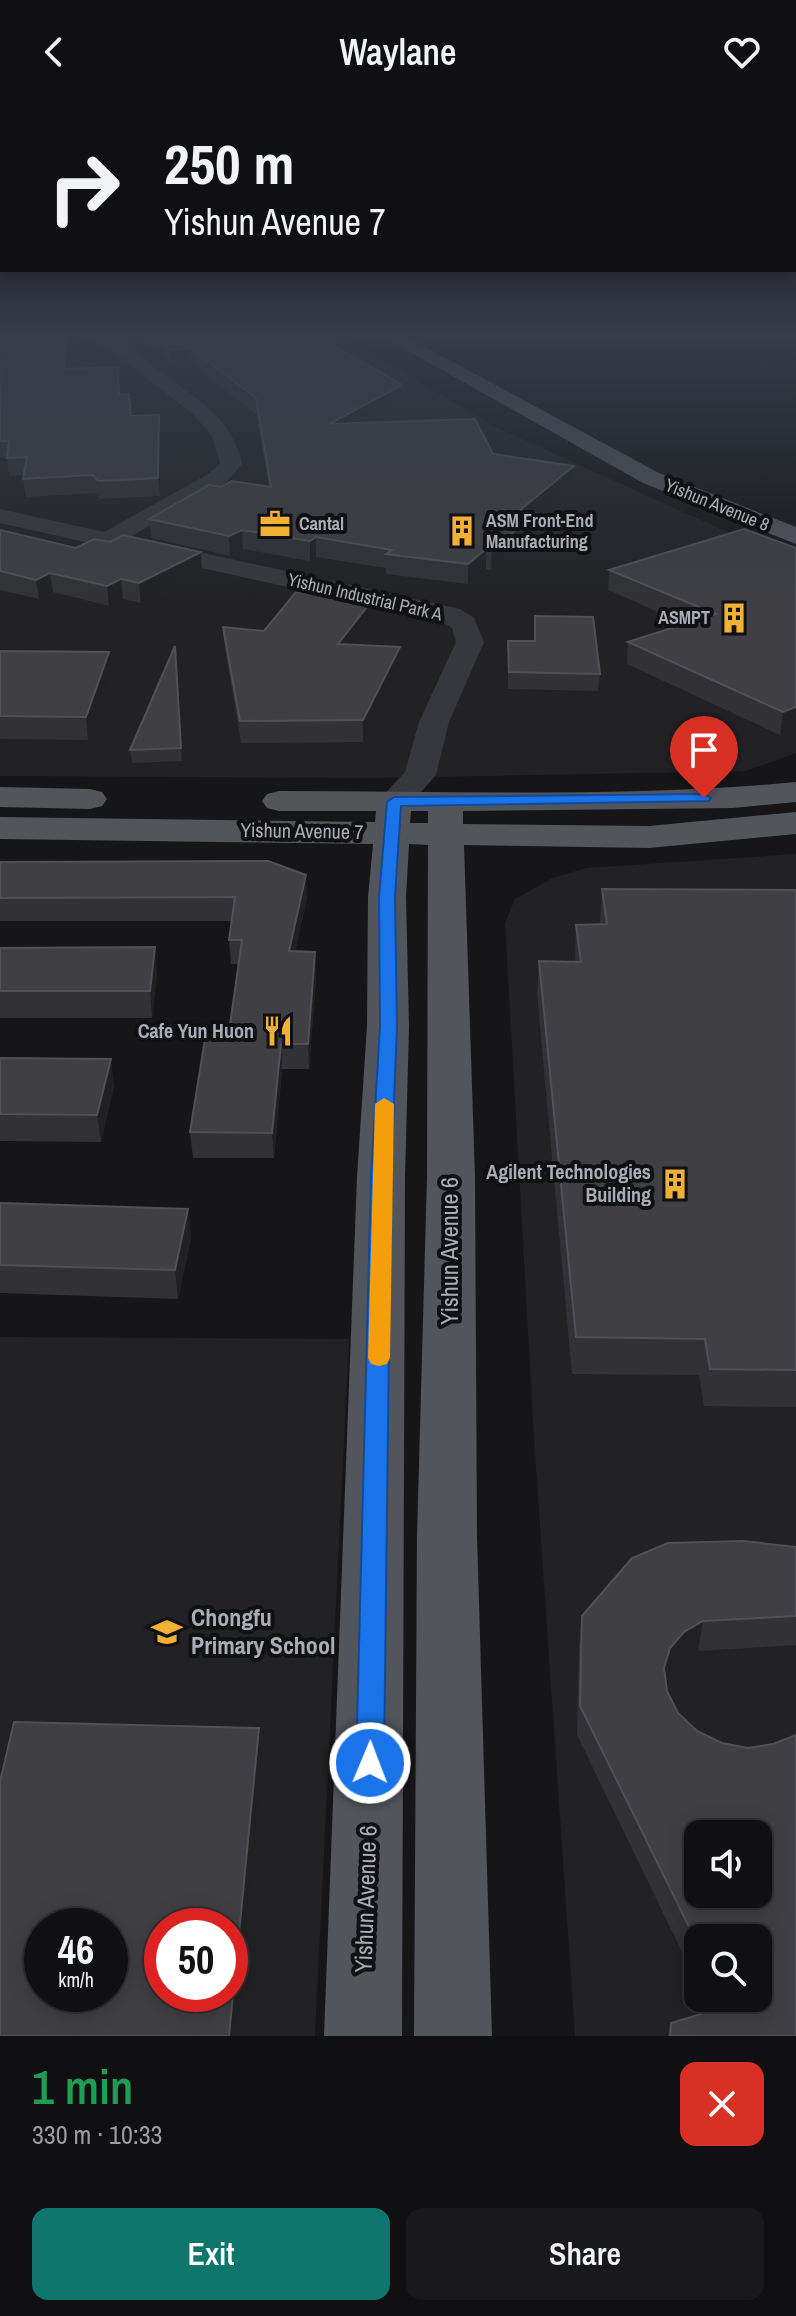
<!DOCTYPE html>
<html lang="en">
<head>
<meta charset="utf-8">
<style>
	body { margin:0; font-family:"Archivo Narrow",sans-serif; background:#19191b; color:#f1f3f6; height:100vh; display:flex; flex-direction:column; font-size:30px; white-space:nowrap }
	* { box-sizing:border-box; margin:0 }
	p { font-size:26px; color:#9c9d9f }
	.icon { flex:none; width:44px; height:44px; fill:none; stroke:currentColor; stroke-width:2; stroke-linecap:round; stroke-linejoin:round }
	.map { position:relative; height:1932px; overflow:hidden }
	.panel { display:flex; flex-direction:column; background:#101012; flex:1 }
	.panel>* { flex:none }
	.hud { position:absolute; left:0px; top:0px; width:796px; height:168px; box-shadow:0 4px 20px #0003,0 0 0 2px #303032; background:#101012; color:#f1f3f6; overflow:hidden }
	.fabs { position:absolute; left:684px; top:1716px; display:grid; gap:16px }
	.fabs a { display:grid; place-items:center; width:88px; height:88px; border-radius:16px; background:#101012; box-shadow:0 4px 20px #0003,0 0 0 2px #303032; font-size:40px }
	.speed { position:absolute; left:24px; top:1804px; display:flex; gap:16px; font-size:40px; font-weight:700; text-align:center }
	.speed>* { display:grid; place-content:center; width:104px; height:104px; border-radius:50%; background:#101012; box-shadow:0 4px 20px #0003,0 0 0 2px #303032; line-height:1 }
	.speed small { font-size:20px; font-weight:400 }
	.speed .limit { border:12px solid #d22; background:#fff; color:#111 }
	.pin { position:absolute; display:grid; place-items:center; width:68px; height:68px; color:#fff; margin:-82px -34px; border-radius:50% 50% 50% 0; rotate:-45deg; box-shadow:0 0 8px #0007 }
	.pin .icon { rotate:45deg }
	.me { position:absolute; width:88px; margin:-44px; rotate:1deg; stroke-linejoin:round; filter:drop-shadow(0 0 6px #0008) }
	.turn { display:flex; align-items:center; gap:28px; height:168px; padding:0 32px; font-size:36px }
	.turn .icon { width:104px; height:104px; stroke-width:2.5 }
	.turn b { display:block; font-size:56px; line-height:68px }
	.round { display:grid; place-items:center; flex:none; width:84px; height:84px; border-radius:16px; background:#19191b }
	.headline { display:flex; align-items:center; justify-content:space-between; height:136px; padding:0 32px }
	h1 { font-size:48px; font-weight:600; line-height:60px; color:#1e9e55 }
	.cta { display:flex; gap:16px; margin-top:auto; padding:16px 32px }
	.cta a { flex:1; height:92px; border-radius:16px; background:#0f766e; color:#fff; font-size:32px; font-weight:600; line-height:92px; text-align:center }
	.cta a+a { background:#19191b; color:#f1f3f6 }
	header { display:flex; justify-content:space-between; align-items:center; height:104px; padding:0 32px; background:#101012; font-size:36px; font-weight:600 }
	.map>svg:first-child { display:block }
	.built { fill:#222225; fill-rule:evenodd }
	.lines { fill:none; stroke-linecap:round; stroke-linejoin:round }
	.minor { fill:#37383d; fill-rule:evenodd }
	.major { fill:#53555c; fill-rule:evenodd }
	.wall { fill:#323236 }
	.shaded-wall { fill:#212124 }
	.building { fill:#3f3f44; stroke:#4f5156; stroke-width:2; fill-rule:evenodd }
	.route { fill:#1a73e8; stroke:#114b97; stroke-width:2 }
	.slow { fill:#f59e0b }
	.labels { text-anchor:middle; stroke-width:8; stroke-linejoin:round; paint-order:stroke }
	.far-street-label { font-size:18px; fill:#a8adb8; stroke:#111113 }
	.far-poi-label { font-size:18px; font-weight:bold; fill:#a8adb8; stroke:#111113; text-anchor:start }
	.street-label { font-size:20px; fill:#a8adb8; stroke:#111113 }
	.poi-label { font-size:20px; font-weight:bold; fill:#a8adb8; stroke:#111113; text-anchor:end }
	.near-street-label { font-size:24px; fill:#a8adb8; stroke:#111113 }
	.near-poi-label { font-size:24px; font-weight:bold; fill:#a8adb8; stroke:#111113; text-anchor:start }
</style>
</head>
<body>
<header><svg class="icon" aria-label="back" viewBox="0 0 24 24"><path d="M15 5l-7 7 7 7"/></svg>Waylane<svg class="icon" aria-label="heart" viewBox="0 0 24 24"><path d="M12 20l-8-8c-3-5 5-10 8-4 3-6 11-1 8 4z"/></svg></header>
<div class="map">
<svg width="796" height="1932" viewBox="0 0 796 1932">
	<rect width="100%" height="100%" fill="#161618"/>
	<g class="built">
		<path d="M 0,230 L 339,230 L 493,322 L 796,459 L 796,649 L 746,667 L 373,674 L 0,672 Z"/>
		<path d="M 796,750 L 796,1932 L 575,1932 L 534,1334 L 505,819 L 515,795 L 553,774 L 586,764 ZM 698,1730 L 758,1730 L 758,1790 L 698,1790 ZM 698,1834 L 758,1834 L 758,1894 L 698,1894 Z"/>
		<path d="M 0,1233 L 349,1235 L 315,1932 L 0,1932 ZM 42,1822 L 110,1822 L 110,1890 L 42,1890 ZM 162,1822 L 230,1822 L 230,1890 L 162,1890 Z"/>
	</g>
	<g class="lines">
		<path class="minor" d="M 78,230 C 88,230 100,228 109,230 C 126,234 141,252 154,263 C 189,291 233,311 242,360 L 226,379 L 130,433 L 460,505 L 474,514 L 484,538 L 449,618 L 436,671 L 406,705 L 394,708 L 382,705 L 377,698 L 405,668 L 419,618 L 456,538 L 452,524 L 441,517 L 0,419 L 0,405 L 104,428 L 210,369 L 220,359 L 212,332 L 194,311 L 114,248 Z"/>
		<g class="major">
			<path d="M 378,230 L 401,230 L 659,369 L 796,423 L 796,440 L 643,379 Z"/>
			<path d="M 796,678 L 796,698 L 733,704 L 463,707 L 463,720 L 649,722 L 796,708 L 796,730 L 649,744 L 464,741 L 475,1073 L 477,1432 L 492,1932 L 414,1932 L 417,1432 L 427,1073 L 428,741 L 409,740 L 406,793 L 409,922 L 405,1073 L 402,1932 L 324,1932 L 357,1073 L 367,922 L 368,793 L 373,740 L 0,735 L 0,713 L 375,718 L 376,707 L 279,707 L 267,704 L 262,697 L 267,690 L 279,687 C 451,687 625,694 796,678 ZM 411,707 L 428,707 L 428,719 L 410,719 Z"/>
			<path d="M 0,683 L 90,685 L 102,688 L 107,695 L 102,702 L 90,705 L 0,703 Z"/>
		</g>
	</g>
	<g class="wall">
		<path d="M 0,230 L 68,230 L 66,265 L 120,290 L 131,312 L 159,311 L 161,328 L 160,392 L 100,395 L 95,389 L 26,393 L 23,375 L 24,371 L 9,372 L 7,354 L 0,354 Z"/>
		<path d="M 139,230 L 335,230 L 335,242 L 402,281 L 402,297 L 362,319 L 493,350 L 574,362 L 573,380 L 536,411 L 535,428 L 491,466 L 486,465 L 468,480 L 386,470 L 386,464 L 316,453 L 310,457 L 243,445 L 230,452 L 151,434 L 149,415 L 221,383 L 269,383 L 256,310 L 191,259 L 171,261 Z"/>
		<path d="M 744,425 L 796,624 L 780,631 L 627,560 L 628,538 L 686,520 L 608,486 L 609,466 Z"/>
		<path d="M 0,426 L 76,444 L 202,467 L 141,499 L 123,495 L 109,502 L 53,488 L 39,495 L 0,486 Z"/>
		<path d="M 373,495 L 374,515 L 354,541 L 400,543 L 400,564 L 363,638 L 241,639 L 225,544 L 223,523 L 264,527 Z"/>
		<path d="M 535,512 L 600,570 L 598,587 L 508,585 L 508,537 L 534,537 Z"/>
		<path d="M 175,542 L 182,657 L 132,659 L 130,646 Z"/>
		<path d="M 0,547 L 111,569 L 88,636 L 0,635 Z"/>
		<path d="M 0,758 L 307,794 L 295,847 L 315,848 L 316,872 L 309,965 L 282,965 L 274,1054 L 193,1054 L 190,1028 L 228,935 L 239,860 L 231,860 L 229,836 L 232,817 L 0,817 Z"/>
		<path d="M 602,785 L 796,786 L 796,1303 L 704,1302 L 699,1271 L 572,1270 L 537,890 L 539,857 L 575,858 L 576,821 L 600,820 Z"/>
		<path d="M 0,844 L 157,869 L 152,914 L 0,914 Z"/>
		<path d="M 0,954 L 114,982 L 101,1038 L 0,1037 Z"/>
		<path d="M 0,1099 L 188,1105 L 191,1133 L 178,1195 L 0,1189 Z"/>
		<path d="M 796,1443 L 796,1541 L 698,1547 L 679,1557 L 665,1574 L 667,1587 L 796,1932 L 668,1932 L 671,1919 L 711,1907 L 704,1894 L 758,1894 L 698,1834 L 698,1881 L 577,1631 L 579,1541 L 582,1512 Z"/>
	</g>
	<g class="shaded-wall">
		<path d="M 66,230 L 68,230 L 65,281 L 64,265 Z"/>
		<path d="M 335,230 L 335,244 L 316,231 L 327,230 Z"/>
		<path d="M 190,244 L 191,259 L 171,261 L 170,246 Z"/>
		<path d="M 402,281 L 402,297 L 329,337 L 329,320 Z"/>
		<path d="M 159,311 L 161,328 L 160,392 L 158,374 Z"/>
		<path d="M 574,362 L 573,380 L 536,411 L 535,428 L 491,466 L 492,446 L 520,406 Z"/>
		<path d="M 242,426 L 243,445 L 230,452 L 229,432 Z"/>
		<path d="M 316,433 L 316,453 L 310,457 L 310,437 Z"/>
		<path d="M 486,445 L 486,465 L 468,480 L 468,460 Z"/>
		<path d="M 201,448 L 202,467 L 141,499 L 139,479 Z"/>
		<path d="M 50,469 L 53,488 L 39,495 L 36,476 Z"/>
		<path d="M 121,475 L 123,495 L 109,502 L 107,482 Z"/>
		<path d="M 373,495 L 374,515 L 339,561 L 338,540 Z"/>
		<path d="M 400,543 L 400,564 L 363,638 L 363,616 Z"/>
		<path d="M 109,548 L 111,569 L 88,636 L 86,613 Z"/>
		<path d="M 796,603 L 796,624 L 780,631 L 783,608 Z"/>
		<path d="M 306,771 L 307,794 L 290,871 L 289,847 Z"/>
		<path d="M 155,843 L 157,869 L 152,914 L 150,887 Z"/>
		<path d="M 315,848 L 316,872 L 309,965 L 308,940 Z"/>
		<path d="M 281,940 L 282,965 L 274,1054 L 272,1029 Z"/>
		<path d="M 111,955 L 114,982 L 101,1038 L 97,1011 Z"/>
		<path d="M 188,1105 L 191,1133 L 178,1195 L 175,1166 Z"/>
		<path d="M 703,1517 L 698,1547 L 679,1557 L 666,1573 L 664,1564 L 670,1544 L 684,1528 Z"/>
		<path d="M 259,1624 L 262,1653 L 235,1932 L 229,1932 Z"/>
	</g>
	<g class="building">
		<path d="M 0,230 L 66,230 L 64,265 L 118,263 L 119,291 L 129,290 L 131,312 L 159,311 L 158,374 L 98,377 L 93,371 L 23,375 L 27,353 L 7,354 L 9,337 L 0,337 Z"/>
		<path d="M 153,230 L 327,230 L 316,231 L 402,281 L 329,320 L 475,315 L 493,350 L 574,362 L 520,406 L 536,409 L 492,446 L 486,445 L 468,460 L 386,450 L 392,446 L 316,433 L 310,437 L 242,426 L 229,432 L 149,415 L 209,381 L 221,383 L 232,377 L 271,383 L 256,294 L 190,244 L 170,246 Z"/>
		<path d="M 744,425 L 796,444 L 796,603 L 783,608 L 628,538 L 716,510 L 609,466 Z"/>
		<path d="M 0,426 L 76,444 L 94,435 L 110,438 L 123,431 L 201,448 L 139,479 L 121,475 L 107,482 L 50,469 L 36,476 L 0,467 Z"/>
		<path d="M 296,488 L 373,495 L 338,540 L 400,543 L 363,616 L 240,617 L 223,523 L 264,527 Z"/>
		<path d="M 535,512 L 593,513 L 600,570 L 509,568 L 508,537 L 535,537 Z"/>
		<path d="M 175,542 L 181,644 L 130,646 Z"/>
		<path d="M 0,547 L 109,548 L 86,613 L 0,612 Z"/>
		<path d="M 268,757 L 306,771 L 289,847 L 315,848 L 308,940 L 281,940 L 272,1029 L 190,1028 L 205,935 L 228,935 L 242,836 L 229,836 L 235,793 L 0,794 L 0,758 Z"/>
		<path d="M 602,785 L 796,786 L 796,1266 L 710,1265 L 705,1235 L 576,1233 L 539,857 L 581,858 L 576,821 L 607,820 Z"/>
		<path d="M 155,843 L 150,887 L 0,887 L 0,844 Z"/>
		<path d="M 0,954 L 111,955 L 97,1011 L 0,1010 Z"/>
		<path d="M 0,1099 L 188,1105 L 175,1166 L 0,1161 Z"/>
		<path d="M 743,1437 L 796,1443 L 796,1512 L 703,1517 L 684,1528 L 670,1544 L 664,1564 L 667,1587 L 678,1609 L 697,1627 L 722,1639 L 748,1644 L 773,1640 L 796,1631 L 796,1932 L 670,1932 L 671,1919 L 728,1902 L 724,1894 L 758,1894 L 758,1834 L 698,1834 L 698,1841 L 580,1602 L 582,1512 L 632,1454 L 668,1439 ZM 698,1730 L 758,1730 L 758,1790 L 698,1790 Z"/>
		<path d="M 14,1618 L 259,1624 L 229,1932 L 0,1932 L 0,1678 ZM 42,1822 L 110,1822 L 110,1890 L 42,1890 ZM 162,1822 L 230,1822 L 230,1890 L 162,1890 Z"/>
	</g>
	<linearGradient id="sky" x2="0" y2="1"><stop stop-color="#0c0c0d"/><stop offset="0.46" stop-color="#363c48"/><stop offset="1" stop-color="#363c48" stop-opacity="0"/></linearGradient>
	<rect width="796" height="500" fill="url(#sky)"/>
	<path class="route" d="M 704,690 L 711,694 L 709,697 L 401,702 L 395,793 L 397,922 L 391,1073 L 384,1659 L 380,1668 L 370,1672 L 360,1668 L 356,1659 L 371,1073 L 380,922 L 379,793 L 387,698 L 394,693 Z"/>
	<path class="slow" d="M 384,994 L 394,1000 L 390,1254 L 387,1260 L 379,1262 L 371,1260 L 368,1254 L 375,1000 Z"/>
	<defs>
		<g id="office-bare" transform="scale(2.4)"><path d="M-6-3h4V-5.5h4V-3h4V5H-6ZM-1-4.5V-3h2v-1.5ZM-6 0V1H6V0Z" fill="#f2b134" stroke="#111113" stroke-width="2.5" paint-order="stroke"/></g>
		<g id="building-bare" transform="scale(2.4)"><path d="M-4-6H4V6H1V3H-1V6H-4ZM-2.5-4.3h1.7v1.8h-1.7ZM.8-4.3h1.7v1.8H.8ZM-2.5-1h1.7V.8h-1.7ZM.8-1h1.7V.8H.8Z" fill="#f2b134" stroke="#111113" stroke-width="2.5" paint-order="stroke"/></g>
		<g id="restaurant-bare" transform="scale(2.4)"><path d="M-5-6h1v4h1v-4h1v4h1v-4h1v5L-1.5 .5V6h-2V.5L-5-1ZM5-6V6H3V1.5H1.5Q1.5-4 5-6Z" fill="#f2b134" stroke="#111113" stroke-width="2.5" paint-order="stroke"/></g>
		<g id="school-bare" transform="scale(2.4)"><path d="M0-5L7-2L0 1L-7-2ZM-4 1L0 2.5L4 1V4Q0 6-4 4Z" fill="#f2b134" stroke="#111113" stroke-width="2.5" paint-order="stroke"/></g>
	</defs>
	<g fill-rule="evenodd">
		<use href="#office-bare" x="275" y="420"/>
		<use href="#building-bare" x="462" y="427"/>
		<use href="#building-bare" x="734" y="514"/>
		<use href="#restaurant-bare" x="278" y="927"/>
		<use href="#building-bare" x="675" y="1080"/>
		<use href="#school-bare" x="167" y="1528"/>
	</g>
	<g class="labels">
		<g class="far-street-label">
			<text transform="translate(717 401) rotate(22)" y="6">Yishun Avenue 8</text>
			<text transform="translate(365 493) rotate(13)" y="6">Yishun Industrial Park A</text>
		</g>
		<g class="far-poi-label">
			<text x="486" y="423">ASM Front-End<tspan x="486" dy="21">Manufacturing</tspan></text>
			<text x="299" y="426">Cantal</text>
			<text x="710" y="520" text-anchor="end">ASMPT</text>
		</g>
		<g class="street-label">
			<text transform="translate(302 727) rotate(1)" y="7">Yishun Avenue 7</text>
		</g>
		<g class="poi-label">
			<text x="254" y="934">Cafe Yun Huon</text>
			<text x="651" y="1075">Agilent Technologies<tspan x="651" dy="23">Building</tspan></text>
		</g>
		<g class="near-street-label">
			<text transform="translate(450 1147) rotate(-90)" y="8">Yishun Avenue 6</text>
			<text transform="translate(366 1795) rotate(-88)" y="8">Yishun Avenue 6</text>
		</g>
		<g class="near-poi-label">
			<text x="191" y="1522">Chongfu<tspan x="191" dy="28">Primary School</tspan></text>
		</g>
	</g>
</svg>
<div class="fabs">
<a><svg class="icon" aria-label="sound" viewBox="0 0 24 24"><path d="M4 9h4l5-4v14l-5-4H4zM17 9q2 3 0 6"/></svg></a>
<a><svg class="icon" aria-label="search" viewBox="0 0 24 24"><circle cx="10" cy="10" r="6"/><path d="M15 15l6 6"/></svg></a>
</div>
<div class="speed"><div>46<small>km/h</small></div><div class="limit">50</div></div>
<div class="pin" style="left:704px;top:694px;background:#d93025"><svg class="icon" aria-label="arrive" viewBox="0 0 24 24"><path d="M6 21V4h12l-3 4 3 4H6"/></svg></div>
<svg class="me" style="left:370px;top:1659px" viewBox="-20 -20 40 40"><circle r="17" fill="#1a73e8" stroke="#fff" stroke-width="3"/><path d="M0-11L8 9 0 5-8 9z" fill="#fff"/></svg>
<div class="hud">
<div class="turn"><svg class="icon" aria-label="right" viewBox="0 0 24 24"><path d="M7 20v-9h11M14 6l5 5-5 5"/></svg><div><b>250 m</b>Yishun Avenue 7</div></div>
</div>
</div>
<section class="panel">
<div class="headline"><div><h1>1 min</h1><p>330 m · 10:33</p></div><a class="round" style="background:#d93025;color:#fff"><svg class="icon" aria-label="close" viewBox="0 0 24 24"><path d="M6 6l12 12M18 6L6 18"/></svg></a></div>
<div class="cta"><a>Exit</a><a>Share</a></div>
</section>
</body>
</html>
